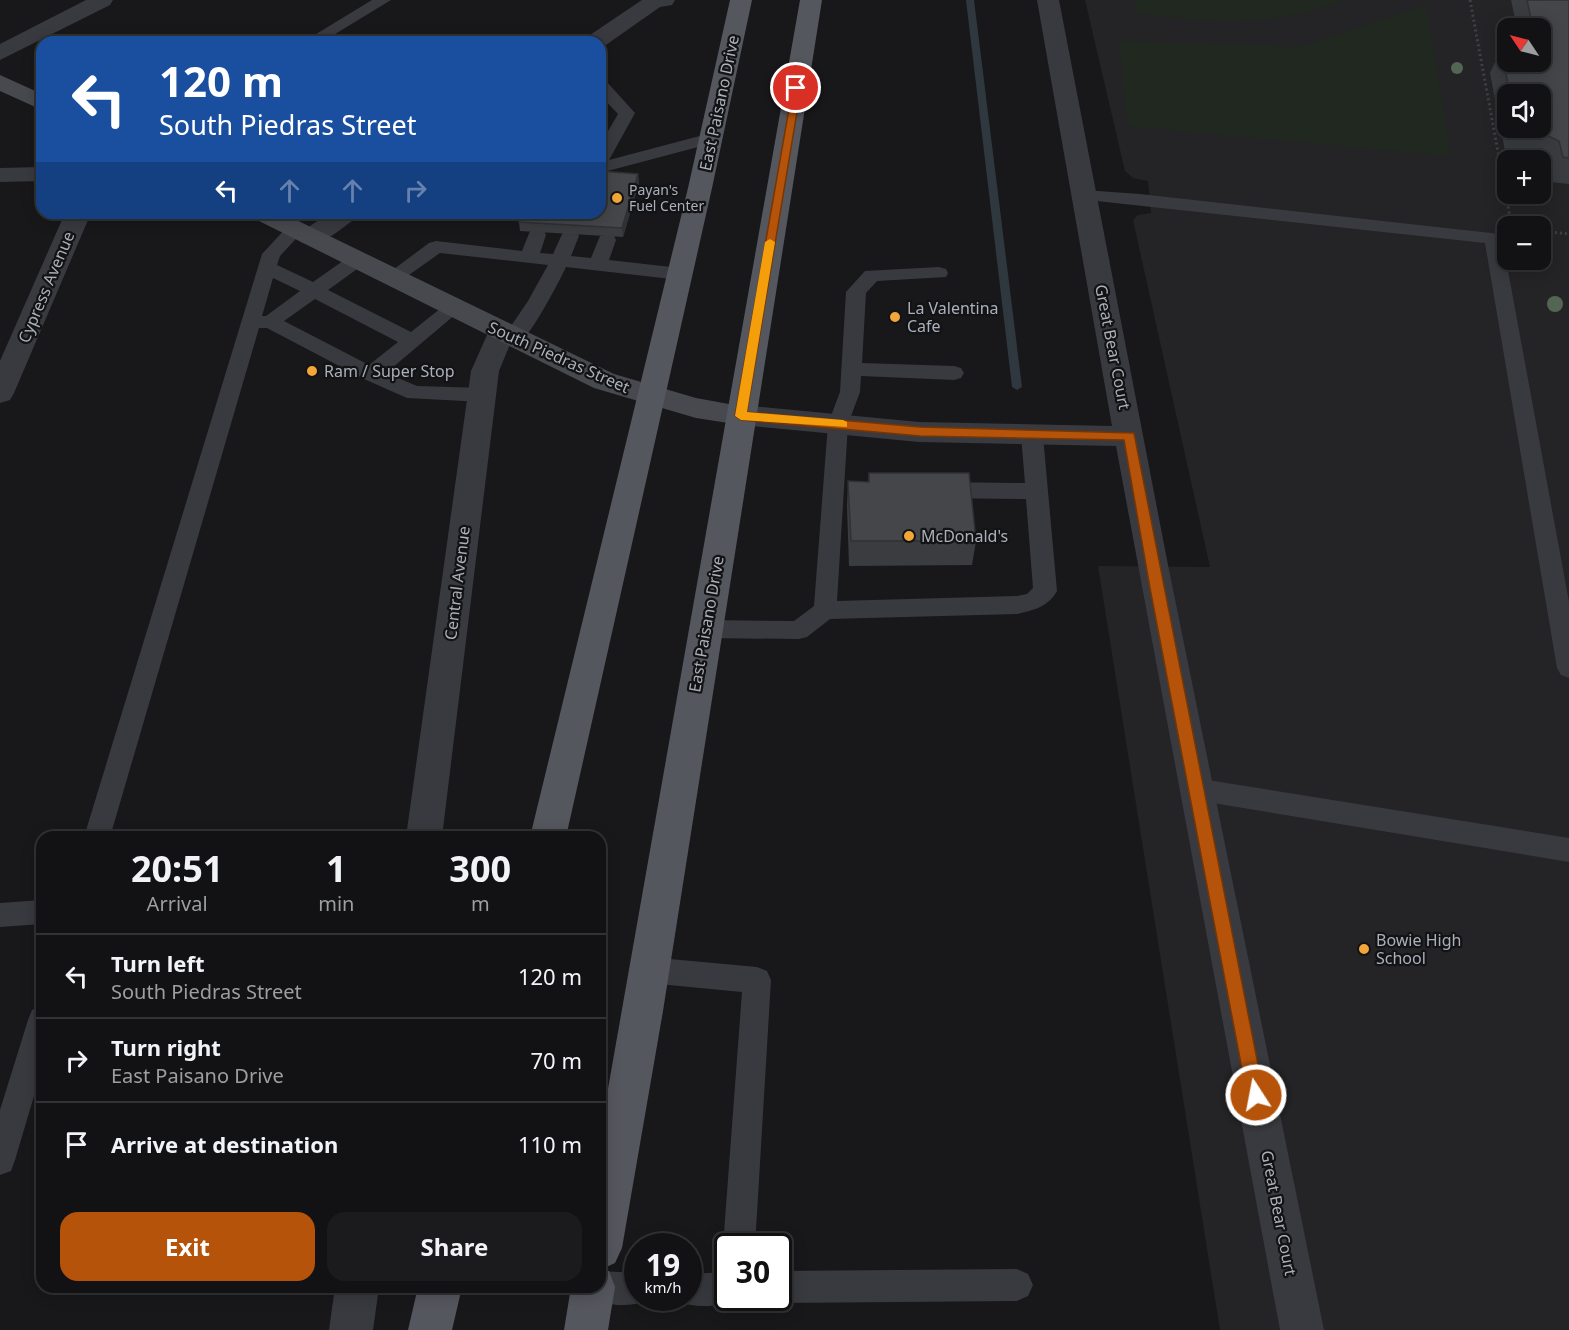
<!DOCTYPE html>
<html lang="en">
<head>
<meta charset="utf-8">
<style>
	body { margin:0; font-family:"Noto Sans",sans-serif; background:#1b1b1d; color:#f1f3f6; height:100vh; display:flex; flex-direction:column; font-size:22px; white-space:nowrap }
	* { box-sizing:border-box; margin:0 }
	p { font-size:20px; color:#9c9ea0 }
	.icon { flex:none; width:33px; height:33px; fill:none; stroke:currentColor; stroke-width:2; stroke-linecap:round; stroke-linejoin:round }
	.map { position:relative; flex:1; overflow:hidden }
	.drawer { position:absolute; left:36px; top:831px; width:570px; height:462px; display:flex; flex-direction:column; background:#121214; border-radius:18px; box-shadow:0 3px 15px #0003,0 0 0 2px #313234 }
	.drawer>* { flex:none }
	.guide { position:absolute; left:36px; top:36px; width:570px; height:183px; border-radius:18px; box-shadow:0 3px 15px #0003,0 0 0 2px #313234; background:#1a4fa0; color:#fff; overflow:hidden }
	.needle { width:39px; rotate:305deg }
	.fabs { position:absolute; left:1497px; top:18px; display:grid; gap:12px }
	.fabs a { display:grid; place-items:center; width:54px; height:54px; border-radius:12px; background:#121214; box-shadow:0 3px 15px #0003,0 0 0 2px #313234; font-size:30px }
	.speed { position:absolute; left:624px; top:1233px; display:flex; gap:12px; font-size:30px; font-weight:700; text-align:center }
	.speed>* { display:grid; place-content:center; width:78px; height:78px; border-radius:50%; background:#121214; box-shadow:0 3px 15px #0003,0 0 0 2px #313234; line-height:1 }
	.speed small { font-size:15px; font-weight:400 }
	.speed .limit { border:3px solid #111; border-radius:9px; background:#fff; color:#111 }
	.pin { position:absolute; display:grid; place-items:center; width:51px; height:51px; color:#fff; margin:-26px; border:3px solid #fff; border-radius:50%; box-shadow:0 2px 6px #0007 }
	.me { position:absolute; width:66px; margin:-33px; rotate:349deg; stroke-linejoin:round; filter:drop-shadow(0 0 4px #0008) }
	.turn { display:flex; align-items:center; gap:21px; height:126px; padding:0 24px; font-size:27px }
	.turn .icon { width:78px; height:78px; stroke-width:2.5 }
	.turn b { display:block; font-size:42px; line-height:51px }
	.lanes { display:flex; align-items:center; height:57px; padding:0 24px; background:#0003; justify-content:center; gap:30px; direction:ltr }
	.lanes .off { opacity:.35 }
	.eta { display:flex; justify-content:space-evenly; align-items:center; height:102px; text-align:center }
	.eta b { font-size:36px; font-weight:700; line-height:42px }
	.primary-button { display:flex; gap:12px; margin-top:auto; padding:12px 24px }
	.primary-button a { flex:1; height:69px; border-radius:18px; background:#b45309; color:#fff; font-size:24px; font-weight:700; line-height:69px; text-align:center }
	.primary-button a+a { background:#1b1b1d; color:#f1f3f6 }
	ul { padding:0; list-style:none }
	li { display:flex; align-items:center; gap:18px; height:84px; padding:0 24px; border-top:2px solid #313234 }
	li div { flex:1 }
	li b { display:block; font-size:22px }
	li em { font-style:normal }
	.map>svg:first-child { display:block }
	.built { fill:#242427; fill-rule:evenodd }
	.green { fill:#202820 }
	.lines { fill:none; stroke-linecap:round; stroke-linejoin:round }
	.stream { fill:#2e383e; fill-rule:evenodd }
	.path { stroke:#3f4146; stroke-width:3; stroke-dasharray:2 3; stroke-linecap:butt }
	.lane { fill:#393a3f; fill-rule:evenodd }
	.street { fill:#393a3f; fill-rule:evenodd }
	.secondary { fill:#47494f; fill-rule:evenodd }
	.primary { fill:#55575e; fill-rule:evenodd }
	.tree { fill:#526653 }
	.wall { fill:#3a3c40; fill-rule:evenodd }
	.shaded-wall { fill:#303134 }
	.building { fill:#44464a; stroke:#303134; stroke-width:1.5 }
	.route { fill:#b45309; stroke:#753606; stroke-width:1.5 }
	.slow { fill:#f59e0b }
	.poi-dot { fill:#f2a738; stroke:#131315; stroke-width:2 }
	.labels { text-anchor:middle; stroke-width:4.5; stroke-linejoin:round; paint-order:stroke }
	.far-poi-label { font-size:14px; fill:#aab0ba; stroke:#131315; text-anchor:start }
	.street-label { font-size:16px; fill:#aab0ba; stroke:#131315 }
	.poi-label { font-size:16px; fill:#aab0ba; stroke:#131315; text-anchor:start }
</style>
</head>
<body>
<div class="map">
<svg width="1569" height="1330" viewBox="0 0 1569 1330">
	<rect width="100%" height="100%" fill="#18181a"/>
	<path class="built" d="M 1085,0 L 1569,0 L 1569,1330 L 1220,1330 L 1098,566 L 1210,567 L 1133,220 L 1138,215 L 1151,213 L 1148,181 L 1133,178 L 1125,171 ZM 1508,28 L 1540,28 L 1540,62 L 1508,62 ZM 1508,94 L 1540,94 L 1540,128 L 1508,128 ZM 1508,160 L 1540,160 L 1540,194 L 1508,194 ZM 1508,226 L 1540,226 L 1540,260 L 1508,260 Z"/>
	<g class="green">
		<path d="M 1136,0 L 1342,0 C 1287,27 1194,22 1135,13 Z"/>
		<path d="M 1426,5 L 1451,156 L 1127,126 L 1120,41 L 1300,47 Z"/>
	</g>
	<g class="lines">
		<path class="stream" d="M 966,0 L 974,0 L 1022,387 L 1017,390 L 1012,387 Z"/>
		<g class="path">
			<path d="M 1470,0 L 1510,217"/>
			<path d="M 1540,231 L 1569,234"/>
		</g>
		<g class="lane">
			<path d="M 372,0 L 391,0 L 322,42 L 303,42 Z"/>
			<path d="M 600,80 L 606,81 L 635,113 L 609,160 L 711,133 L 717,134 L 720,138 L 717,142 L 600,173 L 600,145 L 618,114 L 600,95 Z"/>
			<path d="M 1084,190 L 1140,194 L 1500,234 L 1502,238 L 1569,602 L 1569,678 L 1561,675 L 1557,668 L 1485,243 L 1078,199 L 1075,195 L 1078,191 Z"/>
			<path d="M 295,224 L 302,226 L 304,230 L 280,256 L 277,265 L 313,282 L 350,256 L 364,256 L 366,260 L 364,264 L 328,290 L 411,332 L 446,304 L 453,302 L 460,304 L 463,308 L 386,373 L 417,386 L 482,388 L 489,390 L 492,395 L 489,400 L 482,402 L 407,398 L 364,379 L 267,328 L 259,328 L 110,837 L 84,837 L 262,254 L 288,226 ZM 273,278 L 300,291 L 266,316 L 262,316 ZM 315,299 L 398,342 L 369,365 L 284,321 Z"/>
			<path d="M 537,229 L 544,231 L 546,235 L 540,253 L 553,254 L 563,232 L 577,232 L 579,236 L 571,256 L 591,258 L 600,236 L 614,236 L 616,240 L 609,260 L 680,268 L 687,270 L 689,274 L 687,278 L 680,280 L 566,267 C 559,282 531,335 520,342 C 516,345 510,344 506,343 L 503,338 L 528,301 L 548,265 L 440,253 L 399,282 L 385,282 L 382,278 L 429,243 L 436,241 L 522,251 L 530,231 Z"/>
			<path d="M 939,267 L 946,269 L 948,273 L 946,277 L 877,281 L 866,293 L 862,363 L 954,366 L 961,368 L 964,373 L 961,378 L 954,380 L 861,376 L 860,392 L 848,424 L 837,601 L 1017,596 L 1027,594 L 1033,588 L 1026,499 L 938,498 L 930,496 L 927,490 L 930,484 L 938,482 L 1025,483 L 1021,436 L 1025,431 L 1032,429 L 1039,431 L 1043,436 L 1057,591 C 1048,607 1034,610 1017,614 L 830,619 L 807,637 L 799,639 L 705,638 L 697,636 L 693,629 L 697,622 L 705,620 L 794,621 L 814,606 L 828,424 L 840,392 L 846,292 L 865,271 Z"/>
			<path d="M 1195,778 L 1569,838 L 1569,862 L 1195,800 L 1186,797 L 1182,789 L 1186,781 Z"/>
			<path d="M 42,900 L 42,924 L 0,927 L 0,903 Z"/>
			<path d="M 648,957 L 757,967 L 767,971 L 771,980 L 755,1246 L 728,1246 L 728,1256 L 723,1246 L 742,992 L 648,983 L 638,979 L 634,970 L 638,961 Z"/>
			<path d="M 42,1006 L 42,1069 L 15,1160 L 11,1171 L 0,1175 L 0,1110 L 28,1020 L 32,1010 Z"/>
			<path d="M 1017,1269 L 1028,1274 L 1033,1285 L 1028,1296 L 1017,1301 L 778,1303 L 766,1298 L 778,1298 L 778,1271 Z"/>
			<path d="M 600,1271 L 638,1273 L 638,1298 L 650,1298 L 649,1300 C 631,1308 606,1306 588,1298 L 583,1287 L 600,1287 Z"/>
			<path d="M 728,1272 L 728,1298 L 740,1298 L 739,1299 C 721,1307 695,1309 677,1301 L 675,1298 L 688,1298 L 688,1274 Z"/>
		</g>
		<g class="street">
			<path d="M 86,0 L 113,0 L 110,5 L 0,60 L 0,44 Z"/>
			<path d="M 642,0 L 675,0 L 672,5 L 660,7 L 603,47 L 600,47 L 600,42 L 584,42 L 587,37 Z"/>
			<path d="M 1037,0 L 1059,0 L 1168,565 L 1324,1330 L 1280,1330 L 1116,446 L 919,442 L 741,425 L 731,422 L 727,415 L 731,408 L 741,405 L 919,422 L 1112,426 Z"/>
			<path d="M 42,167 L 42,181 L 0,182 L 0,168 Z"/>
			<path d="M 65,213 L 91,213 L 14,393 L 10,400 L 0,403 L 0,361 Z"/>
			<path d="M 330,213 L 360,213 L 356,218 C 340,229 322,248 302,243 L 298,237 L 302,231 Z"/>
			<path d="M 501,323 L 511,326 L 515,332 L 499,371 L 442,837 L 406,837 L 471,371 L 491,326 Z"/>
			<path d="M 335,1287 L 379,1287 L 373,1330 L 329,1330 Z"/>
		</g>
		<g class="secondary">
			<path d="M 0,75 L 42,94 L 42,110 L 0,91 Z"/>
			<path d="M 249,213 L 282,213 L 614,374 L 696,398 L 751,408 L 755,415 L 751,422 L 741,425 L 696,418 L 594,388 L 253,218 Z"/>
		</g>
		<g class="primary">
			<path d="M 730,0 L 752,0 L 712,188 L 566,837 L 530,837 L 688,188 Z"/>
			<path d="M 800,0 L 822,0 L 663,1011 L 622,1248 L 615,1263 L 602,1269 L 609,1271 L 615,1287 L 608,1330 L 564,1330 L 571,1287 L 600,1287 L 600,1134 Z"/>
			<path d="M 418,1287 L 462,1287 L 452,1330 L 408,1330 Z"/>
		</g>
	</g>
	<g class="tree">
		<circle cx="1457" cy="68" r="6"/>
		<circle cx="1555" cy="304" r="8"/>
	</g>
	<g class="wall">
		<path d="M 1511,0 L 1569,0 L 1569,184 L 1550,182 L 1546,166 L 1540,163 L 1540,160 L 1506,156 L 1490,73 L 1501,49 L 1540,62 L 1540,28 L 1517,28 ZM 1508,94 L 1540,94 L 1540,128 L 1508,128 Z"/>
		<path d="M 638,174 L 639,183 L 623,237 L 520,231 L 519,222 Z"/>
		<path d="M 869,473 L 976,541 L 972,565 L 849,566 L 847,506 L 848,481 L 868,482 Z"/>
	</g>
	<path class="shaded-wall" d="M 638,174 L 639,183 L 623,237 L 622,228 Z"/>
	<g class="building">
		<path d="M 1527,0 L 1569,0 L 1569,158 L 1563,157 L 1559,141 L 1544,134 L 1517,131 L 1517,128 L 1540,128 L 1540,94 L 1510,94 L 1501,49 L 1508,49 L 1508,62 L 1540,62 L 1540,28 L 1533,28 Z"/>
		<path d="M 600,171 L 638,174 L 622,228 L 519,222 L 522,213 L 600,213 Z"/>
		<path d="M 869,473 L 969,473 L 976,541 L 851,541 L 848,481 L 869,482 Z"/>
	</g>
	<path class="route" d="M 793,86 L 801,88 L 747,412 L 920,427 L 1134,433 L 1264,1095 L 1261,1101 L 1256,1103 L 1250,1101 L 1247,1095 L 1150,588 L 1124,440 L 920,436 L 741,420 L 735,416 Z"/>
	<path class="slow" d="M 770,239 L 775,242 L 747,412 L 843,420 L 847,422 L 847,427 L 741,420 L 735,416 L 765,242 Z"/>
	<g class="poi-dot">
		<circle cx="617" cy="198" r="6"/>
		<circle cx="895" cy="317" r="6"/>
		<circle cx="312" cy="371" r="6"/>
		<circle cx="909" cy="536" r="6"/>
		<circle cx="1364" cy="949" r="6"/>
	</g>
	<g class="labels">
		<g class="far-poi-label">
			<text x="629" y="195">Payan's<tspan x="629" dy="16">Fuel Center</tspan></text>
		</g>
		<g class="street-label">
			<text transform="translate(719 103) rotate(-78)" y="6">East Paisano Drive</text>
			<text transform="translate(46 287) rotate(-67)" y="6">Cypress Avenue</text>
			<text transform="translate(1113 347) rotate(79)" y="6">Great Bear Court</text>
			<text transform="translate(559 357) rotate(24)" y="6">South Piedras Street</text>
			<text transform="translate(457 583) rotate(-83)" y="6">Central Avenue</text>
			<text transform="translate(706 624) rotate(-80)" y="6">East Paisano Drive</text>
			<text transform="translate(1279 1213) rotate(79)" y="6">Great Bear Court</text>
		</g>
		<g class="poi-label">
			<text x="907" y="314">La Valentina<tspan x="907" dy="18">Cafe</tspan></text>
			<text x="324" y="377">Ram / Super Stop</text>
			<text x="921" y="542">McDonald's</text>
			<text x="1376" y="946">Bowie High<tspan x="1376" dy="18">School</tspan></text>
		</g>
	</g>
</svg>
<div class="fabs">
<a><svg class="needle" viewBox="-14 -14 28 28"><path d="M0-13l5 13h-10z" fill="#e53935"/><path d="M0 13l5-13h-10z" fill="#9c9ea0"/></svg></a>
<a><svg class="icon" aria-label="sound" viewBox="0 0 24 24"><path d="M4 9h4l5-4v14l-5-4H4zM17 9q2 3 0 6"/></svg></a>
<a>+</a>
<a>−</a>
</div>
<div class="speed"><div>19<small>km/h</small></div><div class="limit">30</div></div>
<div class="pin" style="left:796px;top:88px;background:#d93025"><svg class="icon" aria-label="arrive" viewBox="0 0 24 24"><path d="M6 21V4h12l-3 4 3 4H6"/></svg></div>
<svg class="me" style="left:1256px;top:1095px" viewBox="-20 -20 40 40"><circle r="17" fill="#b45309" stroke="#fff" stroke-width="3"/><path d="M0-11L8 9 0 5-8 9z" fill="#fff"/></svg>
<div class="guide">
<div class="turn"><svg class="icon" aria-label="left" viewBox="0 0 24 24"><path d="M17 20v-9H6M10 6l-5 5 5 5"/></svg><div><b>120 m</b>South Piedras Street</div></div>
<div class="lanes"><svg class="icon" aria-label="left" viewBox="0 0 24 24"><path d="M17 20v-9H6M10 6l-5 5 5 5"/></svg><svg class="icon off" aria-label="ahead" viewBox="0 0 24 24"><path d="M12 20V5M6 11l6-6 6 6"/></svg><svg class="icon off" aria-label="ahead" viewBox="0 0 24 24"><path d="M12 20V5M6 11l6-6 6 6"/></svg><svg class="icon off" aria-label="right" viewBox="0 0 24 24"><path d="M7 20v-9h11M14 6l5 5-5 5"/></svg></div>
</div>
<section class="drawer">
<div class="eta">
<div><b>20:51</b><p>Arrival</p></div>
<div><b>1</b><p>min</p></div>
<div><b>300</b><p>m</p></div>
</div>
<ul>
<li><svg class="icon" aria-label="left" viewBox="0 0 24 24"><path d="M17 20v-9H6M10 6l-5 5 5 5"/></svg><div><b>Turn left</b><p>South Piedras Street</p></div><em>120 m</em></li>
<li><svg class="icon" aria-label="right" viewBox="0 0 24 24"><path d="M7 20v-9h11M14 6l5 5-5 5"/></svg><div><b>Turn right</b><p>East Paisano Drive</p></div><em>70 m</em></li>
<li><svg class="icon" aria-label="arrive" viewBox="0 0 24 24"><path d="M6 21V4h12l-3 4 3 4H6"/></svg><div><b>Arrive at destination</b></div><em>110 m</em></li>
</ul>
<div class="primary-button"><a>Exit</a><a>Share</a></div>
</section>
</div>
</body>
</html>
